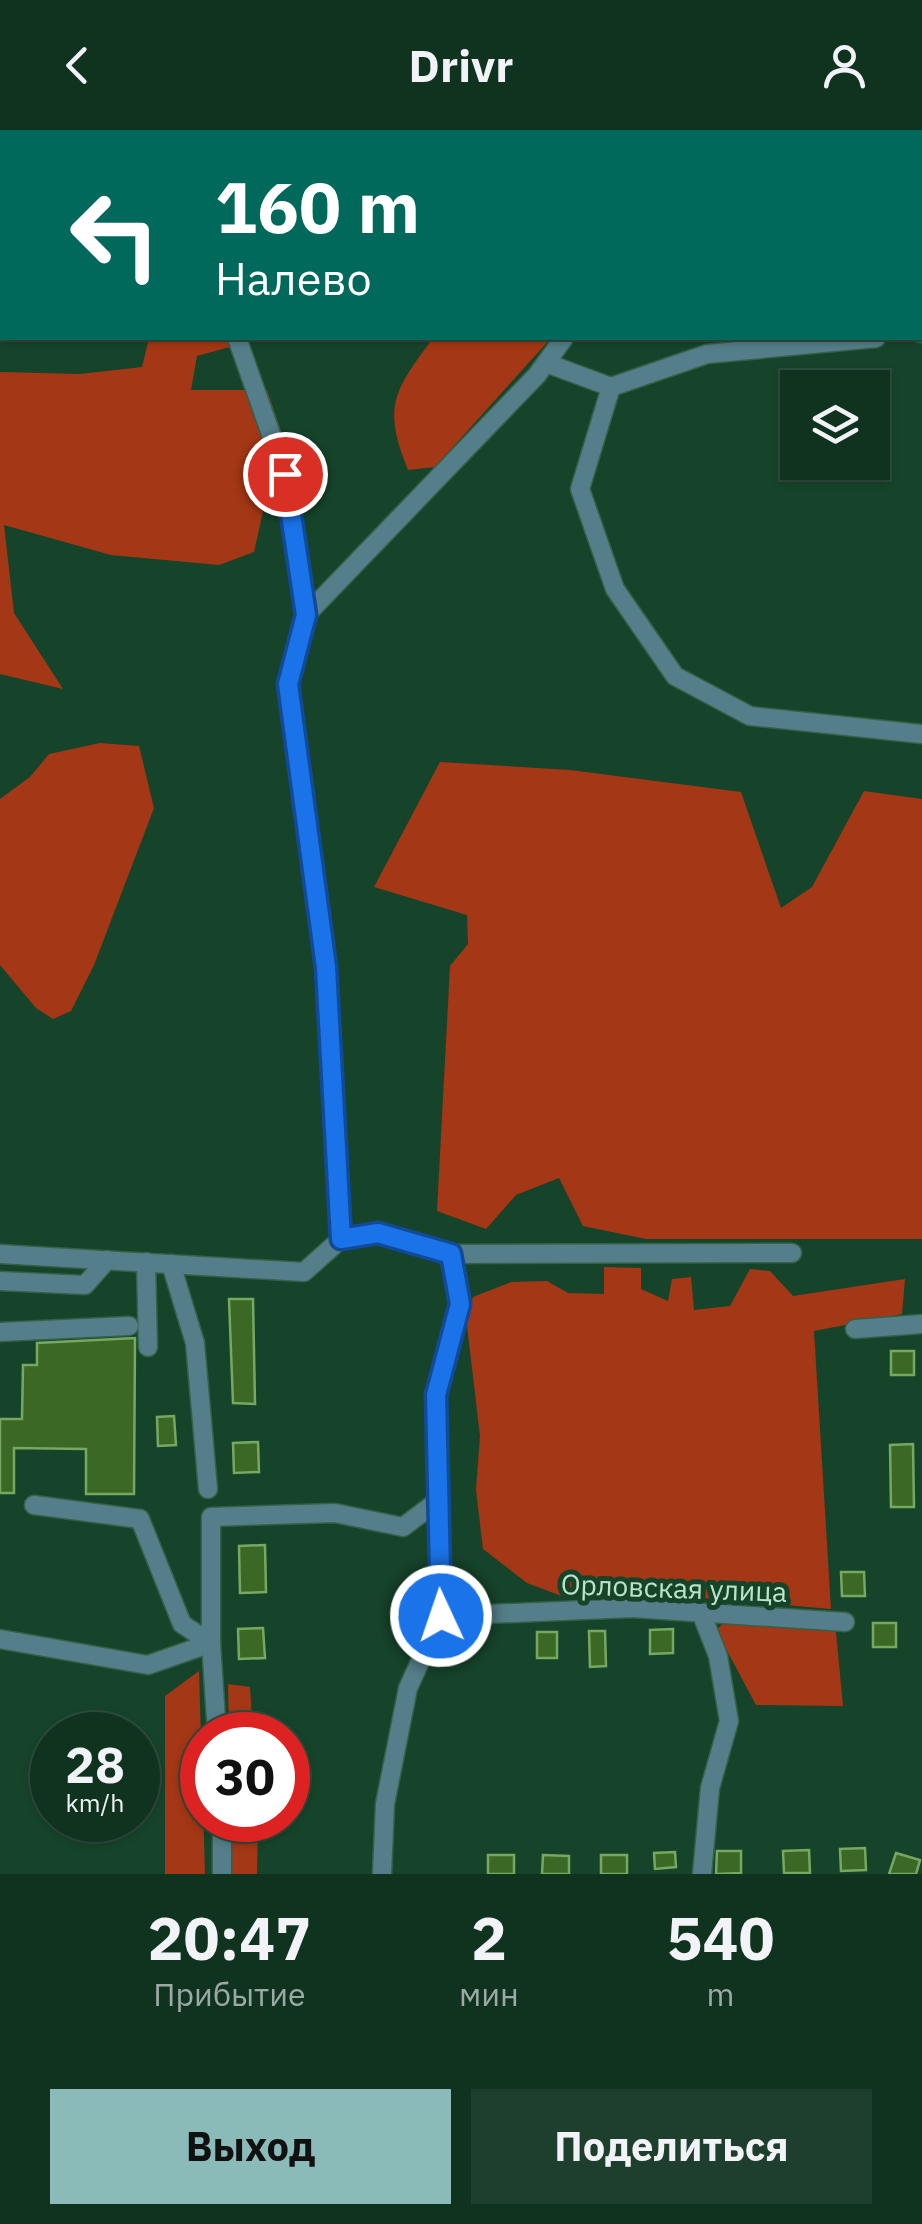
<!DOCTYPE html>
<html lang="ru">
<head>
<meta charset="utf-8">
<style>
	body { margin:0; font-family:"IBM Plex Sans",sans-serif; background:#1e3f2d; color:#f1f3f6; height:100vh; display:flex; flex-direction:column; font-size:38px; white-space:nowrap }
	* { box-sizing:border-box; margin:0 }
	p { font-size:32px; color:#9caaa5 }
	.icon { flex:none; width:55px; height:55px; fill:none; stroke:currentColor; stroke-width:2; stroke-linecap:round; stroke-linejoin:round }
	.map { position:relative; height:1744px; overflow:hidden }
	.side { display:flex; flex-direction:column; background:#103320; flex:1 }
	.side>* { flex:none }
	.top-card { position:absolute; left:0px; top:0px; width:922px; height:210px; box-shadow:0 2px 8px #0004,0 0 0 2px #304e3e; background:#00695c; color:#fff; overflow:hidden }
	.tools { position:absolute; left:780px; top:240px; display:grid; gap:20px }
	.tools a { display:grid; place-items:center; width:110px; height:110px; border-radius:0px; background:#103320; box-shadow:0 2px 8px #0004,0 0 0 2px #304e3e; font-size:50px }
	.speed { position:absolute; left:30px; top:1582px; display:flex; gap:20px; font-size:50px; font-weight:700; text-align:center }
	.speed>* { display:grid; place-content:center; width:130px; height:130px; border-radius:50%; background:#103320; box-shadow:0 2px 8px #0004,0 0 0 2px #304e3e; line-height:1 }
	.speed small { font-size:25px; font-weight:400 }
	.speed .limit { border:15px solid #d22; background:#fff; color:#111 }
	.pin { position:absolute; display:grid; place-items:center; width:85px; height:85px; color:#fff; margin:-42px; border:5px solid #fff; border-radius:50%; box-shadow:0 2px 10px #0007 }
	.me { position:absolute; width:110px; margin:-55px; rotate:357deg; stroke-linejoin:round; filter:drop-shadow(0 0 8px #0008) }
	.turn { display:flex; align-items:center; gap:35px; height:210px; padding:0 50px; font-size:45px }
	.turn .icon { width:130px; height:130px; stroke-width:2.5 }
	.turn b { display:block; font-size:70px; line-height:85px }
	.eta { display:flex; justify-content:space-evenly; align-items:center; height:170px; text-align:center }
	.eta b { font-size:60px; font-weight:800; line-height:70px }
	.cta { display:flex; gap:20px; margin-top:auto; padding:20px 50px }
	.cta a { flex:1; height:115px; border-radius:0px; background:#8bbbb9; color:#111; font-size:40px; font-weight:800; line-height:115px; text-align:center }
	.cta a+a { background:#1e3f2d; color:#f1f3f6 }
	header { display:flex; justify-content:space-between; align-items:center; height:130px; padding:0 50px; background:#103320; font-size:45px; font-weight:800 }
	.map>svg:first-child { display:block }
	.forest { fill:#a43715 }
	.building { fill:#3b6825; stroke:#77a862; stroke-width:2.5 }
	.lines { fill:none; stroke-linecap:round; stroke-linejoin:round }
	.minor-casing { stroke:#346148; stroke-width:21 }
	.minor { stroke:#547e89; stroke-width:18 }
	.route-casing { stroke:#114b97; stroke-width:25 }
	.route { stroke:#1a73e8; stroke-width:18 }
	.labels { text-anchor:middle; stroke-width:10; stroke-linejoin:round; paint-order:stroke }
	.street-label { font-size:28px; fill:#bce4ca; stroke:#16442b }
</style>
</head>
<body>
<header><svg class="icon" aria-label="back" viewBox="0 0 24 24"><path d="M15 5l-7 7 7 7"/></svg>Drivr<svg class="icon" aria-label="person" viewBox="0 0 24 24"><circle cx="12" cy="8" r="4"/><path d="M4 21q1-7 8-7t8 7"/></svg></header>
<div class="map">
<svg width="922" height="1744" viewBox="0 0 922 1744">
	<rect width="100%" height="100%" fill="#16442b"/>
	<g class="forest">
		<path d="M 149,208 L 243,208 L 244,213 L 197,226 L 191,260 L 267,260 L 281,301 L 254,422 L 219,435 L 111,425 L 4,395 L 14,483 L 63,559 L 0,544 L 0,242 L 80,244 L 142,237 Z"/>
		<path d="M 433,208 L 551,208 L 435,337 L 408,340 C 382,276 394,261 433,208 Z"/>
		<path d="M 100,613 L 139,616 L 154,678 L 94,835 L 71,881 L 53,889 L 36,878 L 0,835 L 0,669 L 30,647 L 49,624 Z"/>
		<path d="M 440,632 L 570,640 L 741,662 L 781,778 L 812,757 L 864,661 L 922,669 L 922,1109 L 646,1109 L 583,1096 L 559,1048 L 516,1065 L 486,1099 L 437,1081 L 450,836 L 468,814 L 467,785 L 374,757 Z"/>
		<path d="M 604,1137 L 641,1138 L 641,1159 L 668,1171 L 672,1149 L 691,1147 L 694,1180 L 730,1176 L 750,1139 L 770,1141 L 793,1166 L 905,1149 L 902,1184 L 814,1201 L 831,1479 L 705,1468 L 567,1468 L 527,1453 L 483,1419 L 476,1360 L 480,1306 L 466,1187 L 473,1167 L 511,1152 L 547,1151 L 568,1163 L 604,1164 Z"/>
		<path d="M 726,1491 L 835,1492 L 843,1576 L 756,1575 L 716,1500 Z"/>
		<path d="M 199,1541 L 205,1744 L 165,1744 L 165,1566 Z"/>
		<path d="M 228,1554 L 250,1557 L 253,1605 L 229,1605 Z"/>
		<path d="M 230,1690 L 258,1690 L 257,1744 L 231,1744 Z"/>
	</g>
	<g class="building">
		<path d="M 229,1169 L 253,1169 L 255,1274 L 233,1273 Z"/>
		<path d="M 135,1208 L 134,1364 L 86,1364 L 86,1319 L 14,1318 L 14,1363 L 0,1363 L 0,1289 L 22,1289 L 23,1235 L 37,1235 L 37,1213 Z"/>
		<rect x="891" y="1221" width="23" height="24"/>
		<path d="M 174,1286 L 176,1315 L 158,1316 L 157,1287 Z"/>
		<path d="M 258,1312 L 259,1342 L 234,1343 L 233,1313 Z"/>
		<path d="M 913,1314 L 914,1377 L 891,1377 L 890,1315 Z"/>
		<path d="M 265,1415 L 266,1462 L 240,1463 L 239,1416 Z"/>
		<path d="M 841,1442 L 864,1442 L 865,1466 L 842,1466 Z"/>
		<rect x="873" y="1493" width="23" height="24"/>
		<path d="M 263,1498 L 265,1528 L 239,1529 L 238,1499 Z"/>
		<path d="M 673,1499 L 673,1523 L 650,1524 L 650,1500 Z"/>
		<path d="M 589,1501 L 605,1501 L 606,1536 L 590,1537 Z"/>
		<rect x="537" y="1502" width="20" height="26"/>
		<path d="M 865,1718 L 866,1740 L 841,1741 L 840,1719 Z"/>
		<path d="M 809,1720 L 810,1743 L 784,1743 L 783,1721 Z"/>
		<path d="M 717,1721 L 741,1721 L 741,1743 L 716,1744 Z"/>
		<path d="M 675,1722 L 676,1737 L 655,1739 L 654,1723 Z"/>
		<path d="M 896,1723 L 920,1730 L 916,1744 L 889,1744 Z"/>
		<rect x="488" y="1725" width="26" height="19"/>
		<path d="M 543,1725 L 569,1726 L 569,1744 L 542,1744 Z"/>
		<rect x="601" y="1725" width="26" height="19"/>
	</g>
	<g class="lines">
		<g class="minor-casing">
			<g id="minor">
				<path d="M 166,0 L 166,2"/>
				<path d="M 556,0 L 561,2"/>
				<path d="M 360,2 L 375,0"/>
				<path d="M 920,203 L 922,203"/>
				<path d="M 237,208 L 285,344 L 306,485"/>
				<path d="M 876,208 L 707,224 L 611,257 L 580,359 L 615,459 L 675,546 L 750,586 L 922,604"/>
				<path d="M 546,233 L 611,257"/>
				<path d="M 341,1109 L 326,837 L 288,554 L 306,485 L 537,245 L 564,208"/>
				<path d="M 0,1124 L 304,1142 L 341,1109 L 378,1103 L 451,1124 L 460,1174 L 436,1265 L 441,1486 L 408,1558 L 385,1674 L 382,1744"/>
				<path d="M 451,1124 L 792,1123"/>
				<path d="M 146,1132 L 148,1217"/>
				<path d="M 171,1134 L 195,1213 L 208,1359"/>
				<path d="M 0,1151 L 85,1155 L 107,1130"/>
				<path d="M 855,1199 L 922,1194"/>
				<path d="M 0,1202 L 129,1196"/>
				<path d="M 702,1485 L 718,1526 L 729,1591 L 710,1658 L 702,1744"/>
				<path d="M 441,1486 L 632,1478 L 845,1492"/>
				<path d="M 0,1509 L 148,1535 L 211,1513 L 182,1494 L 140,1389 L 34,1375"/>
				<path d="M 217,1605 L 211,1513 L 211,1387 L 335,1383 L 403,1397 L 435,1373"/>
				<path d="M 222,1744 L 222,1690"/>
			</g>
		</g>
		<use href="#minor" class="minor"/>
	</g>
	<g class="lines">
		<g class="route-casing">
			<path id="route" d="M 285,344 L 306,485 L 288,554 L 326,837 L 341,1109 L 378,1103 L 451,1124 L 460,1174 L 436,1265 L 441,1486"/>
		</g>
		<use href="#route" class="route"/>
	</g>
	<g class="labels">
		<g class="street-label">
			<text transform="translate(674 1458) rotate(2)" y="10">Орловская улица</text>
		</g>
	</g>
</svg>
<div class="tools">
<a><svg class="icon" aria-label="layers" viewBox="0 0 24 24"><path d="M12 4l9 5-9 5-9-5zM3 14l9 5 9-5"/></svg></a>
</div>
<div class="speed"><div>28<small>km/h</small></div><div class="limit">30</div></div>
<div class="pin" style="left:285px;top:344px;background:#d93025"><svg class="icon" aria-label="arrive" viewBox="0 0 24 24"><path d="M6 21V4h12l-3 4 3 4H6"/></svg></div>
<svg class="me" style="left:441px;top:1486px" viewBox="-20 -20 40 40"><circle r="17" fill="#1a73e8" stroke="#fff" stroke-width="3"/><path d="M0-11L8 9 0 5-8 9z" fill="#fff"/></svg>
<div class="top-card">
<div class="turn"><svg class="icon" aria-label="left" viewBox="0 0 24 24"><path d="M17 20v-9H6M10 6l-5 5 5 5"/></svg><div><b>160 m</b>Налево</div></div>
</div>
</div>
<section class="side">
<div class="eta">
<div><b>20:47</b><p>Прибытие</p></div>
<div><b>2</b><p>мин</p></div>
<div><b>540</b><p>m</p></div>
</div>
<div class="cta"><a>Выход</a><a>Поделиться</a></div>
</section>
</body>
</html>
